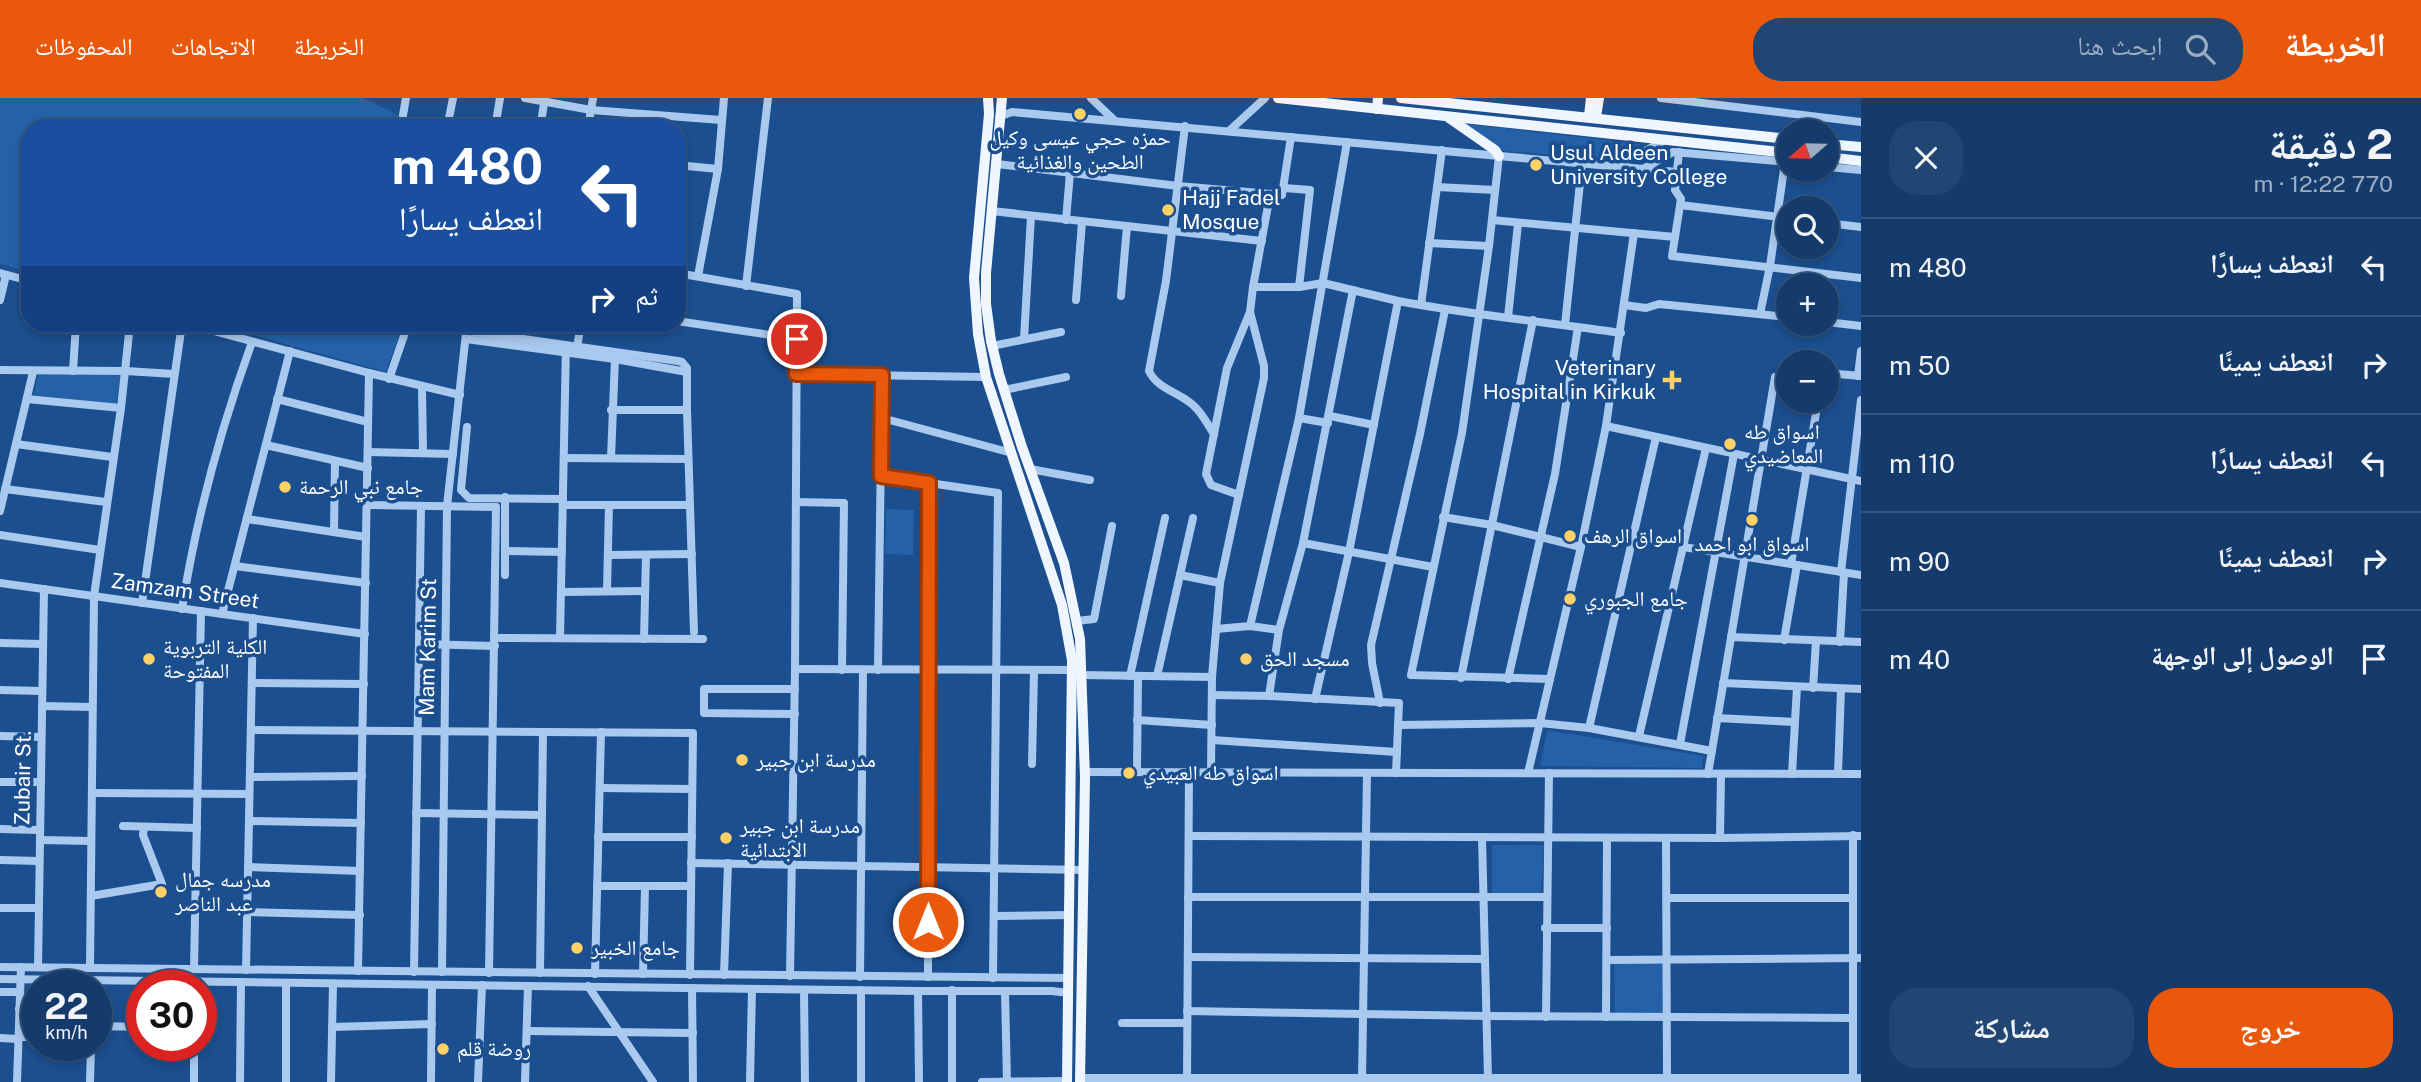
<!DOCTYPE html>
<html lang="ar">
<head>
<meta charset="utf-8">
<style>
	body { margin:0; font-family:"Public Sans","Noto Naskh Arabic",sans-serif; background:#214673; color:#f1f3f6; direction:rtl; height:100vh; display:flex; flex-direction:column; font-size:26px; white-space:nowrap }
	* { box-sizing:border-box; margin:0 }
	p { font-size:23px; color:#9dadc1 }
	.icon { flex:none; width:38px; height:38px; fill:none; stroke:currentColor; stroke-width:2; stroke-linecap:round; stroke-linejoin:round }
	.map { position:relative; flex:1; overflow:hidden; direction:ltr }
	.panel { display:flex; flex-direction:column; background:#143b6b; width:560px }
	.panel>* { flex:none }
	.hud { position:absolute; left:21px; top:21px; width:665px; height:214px; border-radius:28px; box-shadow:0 4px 10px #0003,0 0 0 2px #33557e; direction:rtl; background:#1a4fa0; color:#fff; overflow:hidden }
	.needle { width:46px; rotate:250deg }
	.buttons { position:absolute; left:1776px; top:21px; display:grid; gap:14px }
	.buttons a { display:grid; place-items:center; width:63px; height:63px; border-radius:50%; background:#143b6b; box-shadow:0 4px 10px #0003,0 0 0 2px #33557e; font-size:35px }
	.speed { position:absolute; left:21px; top:872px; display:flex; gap:14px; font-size:35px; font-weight:700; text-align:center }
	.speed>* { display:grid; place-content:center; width:91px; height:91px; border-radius:50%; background:#143b6b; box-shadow:0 4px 10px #0003,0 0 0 2px #33557e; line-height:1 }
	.speed small { font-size:18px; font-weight:400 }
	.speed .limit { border:10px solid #d22; background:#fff; color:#111 }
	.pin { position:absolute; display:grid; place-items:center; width:60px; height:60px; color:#fff; margin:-30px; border:4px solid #fff; border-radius:50%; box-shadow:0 2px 7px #0007 }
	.me { position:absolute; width:77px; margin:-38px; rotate:0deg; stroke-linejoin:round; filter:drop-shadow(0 0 5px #0008) }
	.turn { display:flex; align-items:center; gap:24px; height:147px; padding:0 28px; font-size:32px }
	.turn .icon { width:91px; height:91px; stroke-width:2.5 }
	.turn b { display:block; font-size:49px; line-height:60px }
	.then { display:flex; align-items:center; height:66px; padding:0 28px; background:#0003; gap:14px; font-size:26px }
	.round { display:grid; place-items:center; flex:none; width:74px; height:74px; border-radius:28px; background:#214673 }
	.overview { display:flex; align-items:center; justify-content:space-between; height:119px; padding:0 28px }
	h1 { font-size:42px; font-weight:700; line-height:52px }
	.cta { display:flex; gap:14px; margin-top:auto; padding:14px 28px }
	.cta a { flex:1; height:80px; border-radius:28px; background:#ea580c; color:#fff; font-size:28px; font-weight:700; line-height:80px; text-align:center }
	.cta a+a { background:#214673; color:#f1f3f6 }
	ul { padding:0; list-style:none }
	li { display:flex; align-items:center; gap:21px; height:98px; padding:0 28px; border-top:2px solid #33557e }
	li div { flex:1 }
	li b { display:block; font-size:26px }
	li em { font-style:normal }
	header { display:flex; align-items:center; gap:42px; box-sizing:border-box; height:98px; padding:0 35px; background:#ea580c; color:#fff }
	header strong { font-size:33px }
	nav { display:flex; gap:38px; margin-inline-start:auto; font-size:24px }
	.search { width:490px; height:63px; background:#214673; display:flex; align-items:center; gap:18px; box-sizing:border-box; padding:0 24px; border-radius:28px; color:#9dadc1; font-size:26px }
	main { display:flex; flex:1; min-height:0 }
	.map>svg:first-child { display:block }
	.green { fill:#2461a8 }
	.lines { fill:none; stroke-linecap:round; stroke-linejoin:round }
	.minor { stroke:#a9c9ee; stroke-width:8 }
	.major { stroke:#f0f6ff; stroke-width:10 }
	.route-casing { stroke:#983908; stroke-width:18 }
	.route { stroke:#ea580c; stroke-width:12 }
	.poi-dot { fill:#ffd166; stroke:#1b4f8f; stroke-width:2.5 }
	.labels { text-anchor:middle; stroke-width:7; stroke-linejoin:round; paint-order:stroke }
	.poi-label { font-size:21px; fill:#fff; stroke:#1b4f8f; text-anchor:start }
	.street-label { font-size:21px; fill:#fff; stroke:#1b4f8f }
</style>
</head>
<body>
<header>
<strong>الخريطة</strong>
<div class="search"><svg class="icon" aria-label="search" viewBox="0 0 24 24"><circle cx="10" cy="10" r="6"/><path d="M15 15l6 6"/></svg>ابحث هنا</div>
<nav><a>الخريطة</a><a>الاتجاهات</a><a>المحفوظات</a></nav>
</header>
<main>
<section class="panel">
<div class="overview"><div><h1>2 دقيقة</h1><p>770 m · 12:22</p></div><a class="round"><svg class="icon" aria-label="close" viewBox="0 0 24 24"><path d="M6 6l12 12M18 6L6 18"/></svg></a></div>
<ul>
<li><svg class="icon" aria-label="left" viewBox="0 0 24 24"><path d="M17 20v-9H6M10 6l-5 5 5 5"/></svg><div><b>انعطف يسارًا</b></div><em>480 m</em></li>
<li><svg class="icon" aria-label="right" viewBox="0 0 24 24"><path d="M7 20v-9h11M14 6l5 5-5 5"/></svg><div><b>انعطف يمينًا</b></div><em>50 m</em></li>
<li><svg class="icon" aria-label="left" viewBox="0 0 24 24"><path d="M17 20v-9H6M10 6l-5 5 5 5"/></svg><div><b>انعطف يسارًا</b></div><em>110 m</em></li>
<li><svg class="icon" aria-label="right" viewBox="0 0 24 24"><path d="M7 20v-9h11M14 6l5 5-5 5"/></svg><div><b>انعطف يمينًا</b></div><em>90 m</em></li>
<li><svg class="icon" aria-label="arrive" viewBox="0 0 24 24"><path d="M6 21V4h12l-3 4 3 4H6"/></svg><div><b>الوصول إلى الوجهة</b></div><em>40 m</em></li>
</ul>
<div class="cta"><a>خروج</a><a>مشاركة</a></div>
</section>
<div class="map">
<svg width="1861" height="984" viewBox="0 0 1861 984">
	<rect width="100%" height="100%" fill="#1b4f8f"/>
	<g class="green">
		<path d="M 0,0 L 364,0 L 424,30 L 30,30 L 30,174 L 0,166 Z"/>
		<path d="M 1466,26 L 1641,46 L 1612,62 L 1503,53 Z"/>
		<path d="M 214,226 L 403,226 L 386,274 Z"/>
		<path d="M 38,276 L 121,276 L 116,306 L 34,297 Z"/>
		<path d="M 886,411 L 914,412 L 913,457 L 885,456 Z"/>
		<path d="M 1547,632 L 1703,658 L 1702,670 L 1540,668 Z"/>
		<path d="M 1492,747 L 1544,747 L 1541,796 L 1492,796 Z"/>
		<path d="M 1665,864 L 1664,915 L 1615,915 L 1614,866 Z"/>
	</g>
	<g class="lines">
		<g class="minor">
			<path d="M 525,0 L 591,12 L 721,22"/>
			<path d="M 1091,0 L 1114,22"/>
			<path d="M 1661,0 L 1861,24"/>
			<path d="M 403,17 L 406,0"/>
			<path d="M 1001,18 L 1012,14 L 1677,74"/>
			<path d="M 1185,28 L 1166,183 L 1149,273 C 1157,291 1181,295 1194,308 C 1202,315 1208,327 1214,336"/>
			<path d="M 447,30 L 453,0"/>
			<path d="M 495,30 L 500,0"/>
			<path d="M 540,30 L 545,0"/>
			<path d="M 588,30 L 593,0"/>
			<path d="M 1229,33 L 1265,0"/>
			<path d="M 1679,54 L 1675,92 L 1681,101 L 1672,158 L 1861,180"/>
			<path d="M 1499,58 L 1489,148 L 1462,335 L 1411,577 L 1550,581"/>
			<path d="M 997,66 L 1178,88 L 1282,97 L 1291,39"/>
			<path d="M 677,67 L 718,71"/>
			<path d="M 1616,69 L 1665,42"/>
			<path d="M 1827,69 L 1861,72"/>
			<path d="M 1643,71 L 1673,54 L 1788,64"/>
			<path d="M 1437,89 L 1495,92"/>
			<path d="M 1284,90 L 1310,92 L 1299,189"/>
			<path d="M 1680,107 L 1788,120"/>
			<path d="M 992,113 L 1262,143"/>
			<path d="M 1066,122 L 1070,75"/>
			<path d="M 1492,122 L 1675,139"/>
			<path d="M 1827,125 L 1861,129"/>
			<path d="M 1429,145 L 1489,148"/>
			<path d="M 0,175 L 30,183"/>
			<path d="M 677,175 L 797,196 L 795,571 L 790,878"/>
			<path d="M 698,178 L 718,71 L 724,0"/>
			<path d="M 746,188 L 768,0"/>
			<path d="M 1253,189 L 1299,189 L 1323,185 L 1398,203 L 1349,454 L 1315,601"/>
			<path d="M 1353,192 L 1303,445 L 1279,532 L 1269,598 L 1399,605 L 1396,675"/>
			<path d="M 1121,198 L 1127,128"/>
			<path d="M 0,202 L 6,177"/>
			<path d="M 1076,202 L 1082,124"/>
			<path d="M 1398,203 C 1472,217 1546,224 1621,235"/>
			<path d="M 1421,207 L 1442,52"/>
			<path d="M 1624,207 L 1646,210 L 1659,206 L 1788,219"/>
			<path d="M 1760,216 L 1770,168 L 1785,64"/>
			<path d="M 1508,219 L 1518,126"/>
			<path d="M 677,223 L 797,241"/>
			<path d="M 1827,224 L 1861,228"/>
			<path d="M 188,226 L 369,275 L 460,297"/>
			<path d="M 1565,227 L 1582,66"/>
			<path d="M 467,233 L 678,263 L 682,264 L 687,270 L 687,312 L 694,534"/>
			<path d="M 466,241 L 615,261 L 687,274"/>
			<path d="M 1024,241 L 1031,118"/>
			<path d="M 992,248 L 1061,234"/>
			<path d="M 577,249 L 581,226"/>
			<path d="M 0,272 L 126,273 L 174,276"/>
			<path d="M 73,273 L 76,226"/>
			<path d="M 1827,275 L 1861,278"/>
			<path d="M 796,276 L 986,279"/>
			<path d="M 1858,278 L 1861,253"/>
			<path d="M 389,281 L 408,226"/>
			<path d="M 422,289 L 423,355"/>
			<path d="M 1004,292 L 1066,279"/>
			<path d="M 27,301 L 121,310"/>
			<path d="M 277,301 L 368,324"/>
			<path d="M 611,312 L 687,312"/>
			<path d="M 1330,318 L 1374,327"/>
			<path d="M 882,320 L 1012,355"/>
			<path d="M 1299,320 L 1328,325"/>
			<path d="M 1606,328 L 1861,383"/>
			<path d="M 467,329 L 461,392 L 469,400 L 563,401"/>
			<path d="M 16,346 L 112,359"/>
			<path d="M 266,347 L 368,370"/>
			<path d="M 368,354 L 453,356"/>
			<path d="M 564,360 L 688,361"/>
			<path d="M 611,360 L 615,261"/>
			<path d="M 1030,371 L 1090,382"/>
			<path d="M 881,378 L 998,395 L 993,880"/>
			<path d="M 5,391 L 106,404"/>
			<path d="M 1239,397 L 1211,387 L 1206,376 L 1227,270 L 1250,214"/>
			<path d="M 796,404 L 844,405 L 842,572"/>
			<path d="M 367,407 L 496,409 L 489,875"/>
			<path d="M 563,407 L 690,407"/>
			<path d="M 0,413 L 33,274"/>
			<path d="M 1443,419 L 1492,427 L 1581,449"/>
			<path d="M 247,421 L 366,439"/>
			<path d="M 334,434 L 335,363"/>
			<path d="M 0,437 L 100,452"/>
			<path d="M 1303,445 L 1433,469"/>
			<path d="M 1683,449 L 1861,477"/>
			<path d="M 505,453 L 562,454"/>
			<path d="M 608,457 L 692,456"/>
			<path d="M 1791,466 L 1818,303"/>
			<path d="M 235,468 L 366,485"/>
			<path d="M 1841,474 L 1861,302"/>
			<path d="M 505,477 L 505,399"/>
			<path d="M 1180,477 L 1220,485"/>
			<path d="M 0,485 L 365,536"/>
			<path d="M 607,493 L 609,407"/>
			<path d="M 561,494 L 645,493"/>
			<path d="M 142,505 L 182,226"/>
			<path d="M 182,511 C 196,420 221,330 252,244"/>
			<path d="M 222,516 L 290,253"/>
			<path d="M 1077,523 L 1094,521 L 1112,428"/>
			<path d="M 1250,528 L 1299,320 L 1347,44"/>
			<path d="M 1216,531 L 1250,528 L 1279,532"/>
			<path d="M 1731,539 L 1861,544"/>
			<path d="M 500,540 L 703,541"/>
			<path d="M 560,540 L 566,247"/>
			<path d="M 644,541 L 646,457"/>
			<path d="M 1784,542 L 1797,467"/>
			<path d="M 1840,544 L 1844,475"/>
			<path d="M 0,545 L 43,546"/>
			<path d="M 419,546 L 495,548"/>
			<path d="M 795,571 L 1072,572"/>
			<path d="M 878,572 L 882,277"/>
			<path d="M 1082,577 L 1212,579"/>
			<path d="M 1130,578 L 1165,420"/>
			<path d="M 1157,578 L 1193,420"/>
			<path d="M 1461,580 L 1533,222"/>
			<path d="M 1508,581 L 1555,376 L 1578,229"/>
			<path d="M 252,585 L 364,586"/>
			<path d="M 1723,585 L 1861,591"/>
			<path d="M 1813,590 L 1816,543"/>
			<path d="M 0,592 L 42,593"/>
			<path d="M 1212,597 L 1269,598"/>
			<path d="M 1380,605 L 1372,565 L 1371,547 L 1420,336 L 1445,212"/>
			<path d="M 42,608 L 92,609"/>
			<path d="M 795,616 L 704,615 L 704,591 L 795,591"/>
			<path d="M 1717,620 L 1795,624"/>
			<path d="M 1137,622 L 1212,627"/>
			<path d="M 1399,627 L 1540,625 L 1589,630 L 1712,653"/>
			<path d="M 1589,630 L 1656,339"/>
			<path d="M 251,632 L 693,635 L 690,877"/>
			<path d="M 0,638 L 41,639"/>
			<path d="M 1639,638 L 1706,350"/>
			<path d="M 1212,642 L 1397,654"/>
			<path d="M 1680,646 L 1734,356"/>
			<path d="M 1032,666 L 1034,573"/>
			<path d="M 1085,674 L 1861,676"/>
			<path d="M 1137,674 L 1138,578"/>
			<path d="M 1211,674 L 1212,579 L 1220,485 L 1264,280 L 1264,268 L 1250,214 L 1253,189 L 1270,97"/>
			<path d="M 1528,675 L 1581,449 L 1606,328 L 1634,135"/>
			<path d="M 1708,676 L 1775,279"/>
			<path d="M 1792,676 L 1797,589"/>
			<path d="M 1838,676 L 1841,591"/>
			<path d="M 250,679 L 362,678"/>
			<path d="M 0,684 L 41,684"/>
			<path d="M 600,690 L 692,691"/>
			<path d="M 92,695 L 249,696"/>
			<path d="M 416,715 L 542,717"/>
			<path d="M 249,723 L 361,725"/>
			<path d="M 123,728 L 197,730"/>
			<path d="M 0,731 L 40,732"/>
			<path d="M 1189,738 L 1720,740 L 1861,738"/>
			<path d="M 598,739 L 692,739"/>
			<path d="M 1482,739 L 1488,981"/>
			<path d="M 1666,740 L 1667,981"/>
			<path d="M 1720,740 L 1721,676"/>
			<path d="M 40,742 L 91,743"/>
			<path d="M 0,762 L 39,763"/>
			<path d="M 691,765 L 1084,772"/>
			<path d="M 248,769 L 360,773"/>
			<path d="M 597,788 L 691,788"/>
			<path d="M 91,798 L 162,786 L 143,737 L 144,729"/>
			<path d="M 1188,799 L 1545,799"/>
			<path d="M 1667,800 L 1853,800"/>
			<path d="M 0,810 L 39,810"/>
			<path d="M 247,814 L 360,817"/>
			<path d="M 994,818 L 1069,817"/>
			<path d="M 1545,830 L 1607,830"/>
			<path d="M 1188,859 L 1485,861"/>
			<path d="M 1607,862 L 1861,860"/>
			<path d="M 0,869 L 1068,880"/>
			<path d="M 38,869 L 44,491"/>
			<path d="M 90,870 L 94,498 L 121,310 L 130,226"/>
			<path d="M 194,871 L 201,513"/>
			<path d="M 246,872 L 253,520"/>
			<path d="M 358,873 L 369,275"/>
			<path d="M 414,874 L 421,408"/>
			<path d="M 442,874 L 447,408 L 467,226"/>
			<path d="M 540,875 L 543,634"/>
			<path d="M 595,876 L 601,634"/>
			<path d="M 643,876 L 645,788"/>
			<path d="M 724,877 L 728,765"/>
			<path d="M 860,879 L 863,572"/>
			<path d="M 928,879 L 929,385"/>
			<path d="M 0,881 L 918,893 L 1052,893 L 1069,895"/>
			<path d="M 286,885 L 286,984"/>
			<path d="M 588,888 L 653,984"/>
			<path d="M 692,890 L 693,984"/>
			<path d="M 804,892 L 805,984"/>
			<path d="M 918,893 L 919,984"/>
			<path d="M 1005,893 L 1007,984"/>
			<path d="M 0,894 L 20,894"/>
			<path d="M 19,911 L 37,912"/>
			<path d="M 1187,913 L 1486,918 L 1852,920"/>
			<path d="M 1546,919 L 1549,675"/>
			<path d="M 1606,919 L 1607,740"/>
			<path d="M 1122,925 L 1187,925"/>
			<path d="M 96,928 L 142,929"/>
			<path d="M 332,929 L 432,926"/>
			<path d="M 527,933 L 693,935"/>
			<path d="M 19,939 L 37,939"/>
			<path d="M 0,940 L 18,941"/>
			<path d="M 1081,980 L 1861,980"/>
			<path d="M 1853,980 L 1853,737"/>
			<path d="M 1362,981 L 1367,675"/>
			<path d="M 1187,982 L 1189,674"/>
			<path d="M 17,984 L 21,869"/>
			<path d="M 90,984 L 91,947"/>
			<path d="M 194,984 L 194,947"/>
			<path d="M 240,984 L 241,884"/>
			<path d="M 331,984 L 333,886"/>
			<path d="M 431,984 L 432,887"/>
			<path d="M 478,984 L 482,887"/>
			<path d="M 525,984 L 528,888"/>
			<path d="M 750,984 L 752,891"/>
			<path d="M 861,984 L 861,892"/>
			<path d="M 952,984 L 952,892"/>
			<path d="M 982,984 L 1067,983"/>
		</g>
		<g class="major">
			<path d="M 988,0 L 989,16 L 974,180 L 978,236 L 986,279 L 1062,507 L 1072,562 L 1067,984"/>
			<path d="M 1002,0 L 986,175 L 986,206 L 991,243 L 999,276 L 1022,349 L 1064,465 L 1080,541 L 1085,679 L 1080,984"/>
			<path d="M 1278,0 L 1788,55"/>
			<path d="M 1401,0 L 1788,41"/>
			<path d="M 1377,11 L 1378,0"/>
			<path d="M 1589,18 L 1591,0"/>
			<path d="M 1596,19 L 1599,0"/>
			<path d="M 1449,20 L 1495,52 L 1499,58"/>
			<path d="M 1827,46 L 1861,49"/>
			<path d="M 1827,59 L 1861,63"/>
		</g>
	</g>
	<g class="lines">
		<g class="route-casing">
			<path id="route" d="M 797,241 L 796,276 L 882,277 L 881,378 L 929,385 L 928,824"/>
		</g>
		<use href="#route" class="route"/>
	</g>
	<g class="poi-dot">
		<circle cx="1080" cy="16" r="7"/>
		<circle cx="1536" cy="67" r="7"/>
		<circle cx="1168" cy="112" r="7"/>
		<path d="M1668.5 271.5h7v7h7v7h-7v7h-7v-7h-7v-7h7z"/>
		<circle cx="1730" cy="346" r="7"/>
		<circle cx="285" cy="389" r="7"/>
		<circle cx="1752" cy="422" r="7"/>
		<circle cx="1570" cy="438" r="7"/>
		<circle cx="1570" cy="501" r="7"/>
		<circle cx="149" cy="561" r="7"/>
		<circle cx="1246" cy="561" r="7"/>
		<circle cx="742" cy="662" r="7"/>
		<circle cx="1129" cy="675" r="7"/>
		<circle cx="726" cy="740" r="7"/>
		<circle cx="161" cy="794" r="7"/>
		<circle cx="577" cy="850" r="7"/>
		<circle cx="443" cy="951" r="7"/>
	</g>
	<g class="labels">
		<g class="poi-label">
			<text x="1080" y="47" text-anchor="middle">حمزه حجي عيسى وكيل<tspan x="1080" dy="24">الطحين والغذائية</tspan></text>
			<text x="1550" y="62">Usul Aldeen<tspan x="1550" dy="24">University College</tspan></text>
			<text x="1182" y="107">Hajj Fadel<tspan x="1182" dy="24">Mosque</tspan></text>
			<text x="1656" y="277" text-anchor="end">Veterinary<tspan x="1656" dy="24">Hospital in Kirkuk</tspan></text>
			<text x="1744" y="341">اسواق طه<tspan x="1744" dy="24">المعاضيدي</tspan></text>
			<text x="299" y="396">جامع نبي الرحمة</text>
			<text x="1584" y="445">اسواق الرهف</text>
			<text x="1752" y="453" text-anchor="middle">اسواق ابو احمد</text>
			<text x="1584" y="508">جامع الجبوري</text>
			<text x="163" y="556">الكلية التربوية<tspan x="163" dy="24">المفتوحة</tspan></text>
			<text x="1260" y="568">مسجد الحق</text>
			<text x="756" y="669">مدرسة ابن جبير</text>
			<text x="1143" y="682">اسواق طه العبيدي</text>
			<text x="740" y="735">مدرسة ابن جبير<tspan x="740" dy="24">الابتدائية</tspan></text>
			<text x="175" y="789">مدرسه جمال<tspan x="175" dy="24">عبد الناصر</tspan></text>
			<text x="591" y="857">جامع الخبير</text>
			<text x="457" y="958">روضة قلم</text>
		</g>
		<g class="street-label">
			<text transform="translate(185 493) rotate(8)" y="7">Zamzam Street</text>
			<text transform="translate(428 549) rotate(-89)" y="7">Mam Karim St</text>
			<text transform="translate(23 680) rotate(-89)" y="7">Zubair St.</text>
		</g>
	</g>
</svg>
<div class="buttons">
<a><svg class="needle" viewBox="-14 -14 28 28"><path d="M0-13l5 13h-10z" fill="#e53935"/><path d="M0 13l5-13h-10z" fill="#9dadc1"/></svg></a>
<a><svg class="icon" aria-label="search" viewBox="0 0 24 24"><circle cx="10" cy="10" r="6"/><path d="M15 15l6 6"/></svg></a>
<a>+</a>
<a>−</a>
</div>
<div class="speed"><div>22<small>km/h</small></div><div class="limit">30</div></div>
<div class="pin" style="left:797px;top:241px;background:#d93025"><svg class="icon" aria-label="arrive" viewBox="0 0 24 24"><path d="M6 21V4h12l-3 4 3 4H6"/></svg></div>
<svg class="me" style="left:928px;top:824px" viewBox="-20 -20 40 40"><circle r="17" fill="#ea580c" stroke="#fff" stroke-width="3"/><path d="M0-11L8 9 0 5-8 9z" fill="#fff"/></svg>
<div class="hud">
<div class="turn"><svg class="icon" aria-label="left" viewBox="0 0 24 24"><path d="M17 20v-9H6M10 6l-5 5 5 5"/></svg><div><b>480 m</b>انعطف يسارًا</div></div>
<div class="then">ثم<svg class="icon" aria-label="right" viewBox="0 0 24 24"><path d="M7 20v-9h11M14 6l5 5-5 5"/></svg></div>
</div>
</div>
</main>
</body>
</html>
